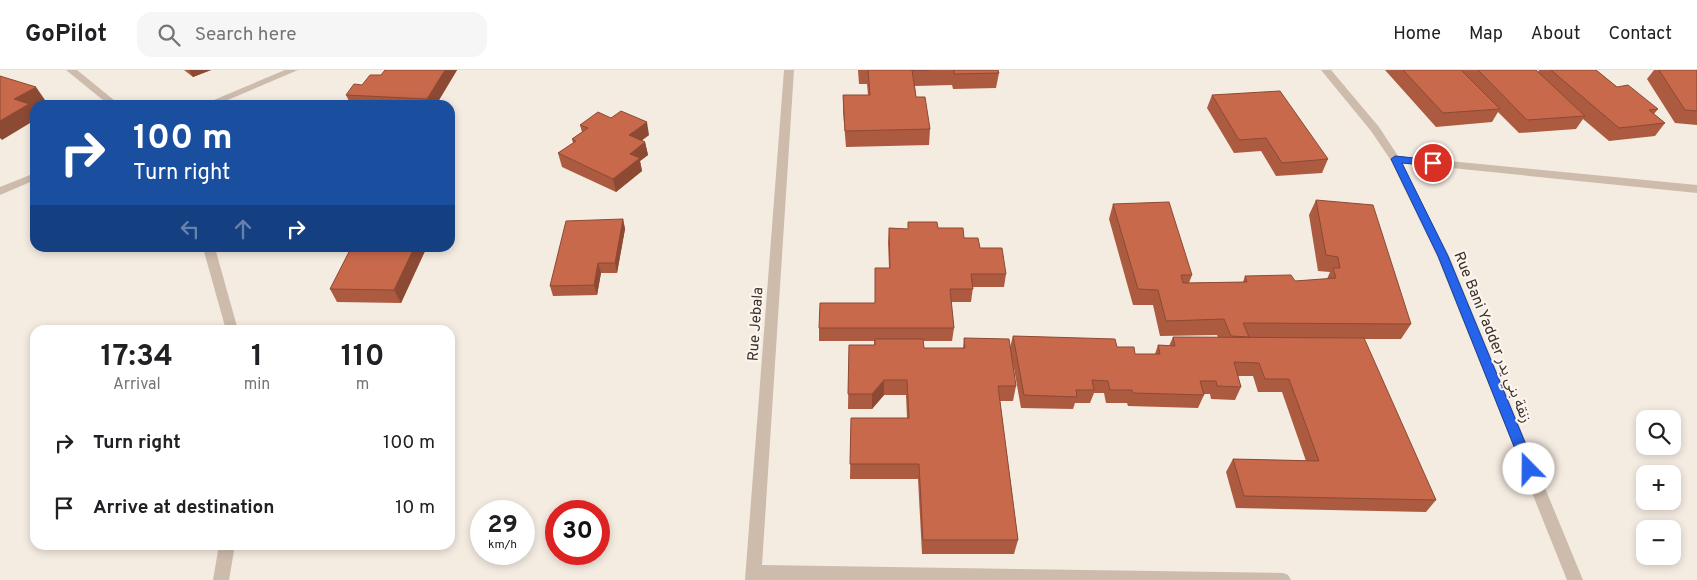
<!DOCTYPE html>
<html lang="en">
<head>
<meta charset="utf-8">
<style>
	body { margin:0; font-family:Overpass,"Noto Sans Arabic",sans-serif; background:#f6f6f6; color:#202124; height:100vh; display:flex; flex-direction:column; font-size:19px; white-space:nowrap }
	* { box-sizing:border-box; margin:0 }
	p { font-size:16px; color:#757577 }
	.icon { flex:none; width:28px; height:28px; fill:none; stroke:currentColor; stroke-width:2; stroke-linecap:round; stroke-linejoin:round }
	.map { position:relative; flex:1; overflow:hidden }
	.sheet { position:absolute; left:30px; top:255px; width:425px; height:225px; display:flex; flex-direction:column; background:#fff; border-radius:15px; box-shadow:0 2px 8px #0003 }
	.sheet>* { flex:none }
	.top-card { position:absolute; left:30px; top:30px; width:425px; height:152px; border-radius:15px; box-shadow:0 2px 8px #0003; background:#1a4fa0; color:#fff; overflow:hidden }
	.controls { position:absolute; left:1636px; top:340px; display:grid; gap:10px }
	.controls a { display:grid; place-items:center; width:45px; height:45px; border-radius:10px; background:#fff; box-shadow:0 2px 8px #0003; font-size:25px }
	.speed { position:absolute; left:470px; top:430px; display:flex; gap:10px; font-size:25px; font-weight:700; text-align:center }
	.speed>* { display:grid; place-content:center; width:65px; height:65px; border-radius:50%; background:#fff; box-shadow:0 2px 8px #0003; line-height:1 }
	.speed small { font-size:12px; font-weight:400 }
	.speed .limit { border:8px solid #d22; background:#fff; color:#111 }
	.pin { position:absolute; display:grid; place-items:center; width:42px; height:42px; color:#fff; margin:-21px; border:2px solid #fff; border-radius:50%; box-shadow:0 1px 5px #0007 }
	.me { position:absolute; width:55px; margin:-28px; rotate:338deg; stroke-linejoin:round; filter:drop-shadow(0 0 4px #0008) }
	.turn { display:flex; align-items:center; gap:18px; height:105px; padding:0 20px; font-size:22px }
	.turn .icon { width:65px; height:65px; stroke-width:2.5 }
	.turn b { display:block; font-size:35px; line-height:42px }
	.lanes { display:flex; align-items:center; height:48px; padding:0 20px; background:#0003; justify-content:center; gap:25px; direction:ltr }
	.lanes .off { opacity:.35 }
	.eta { display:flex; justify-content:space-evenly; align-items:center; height:85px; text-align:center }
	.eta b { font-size:30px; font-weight:700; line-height:35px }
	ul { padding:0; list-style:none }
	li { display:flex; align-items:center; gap:15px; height:65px; padding:0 20px }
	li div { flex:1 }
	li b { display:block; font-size:19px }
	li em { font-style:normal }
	header { display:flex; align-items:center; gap:30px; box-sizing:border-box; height:70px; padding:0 25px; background:#fff; border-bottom:1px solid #e0e0e0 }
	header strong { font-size:24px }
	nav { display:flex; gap:28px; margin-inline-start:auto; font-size:18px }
	.search { width:350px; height:45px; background:#f6f6f6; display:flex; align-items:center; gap:12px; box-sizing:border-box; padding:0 18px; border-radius:15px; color:#757577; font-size:19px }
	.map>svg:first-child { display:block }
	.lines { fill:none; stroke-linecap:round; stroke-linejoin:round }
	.street { fill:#cdbbac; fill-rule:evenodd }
	.wall { fill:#ac5a40 }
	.shaded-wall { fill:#8c4a34 }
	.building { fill:#c8694b; stroke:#8c4a34 }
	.route { fill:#2563eb; stroke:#184099 }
	.labels { text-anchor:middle; stroke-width:4.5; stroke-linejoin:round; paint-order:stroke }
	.street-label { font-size:15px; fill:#3b302b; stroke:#fbf5ee }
</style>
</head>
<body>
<header>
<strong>GoPilot</strong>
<div class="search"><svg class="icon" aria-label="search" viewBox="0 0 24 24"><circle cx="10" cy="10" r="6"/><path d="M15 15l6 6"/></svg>Search here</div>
<nav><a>Home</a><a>Map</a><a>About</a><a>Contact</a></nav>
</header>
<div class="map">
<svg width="1697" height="510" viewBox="0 0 1697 510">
	<rect width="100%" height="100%" fill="#f4ebe1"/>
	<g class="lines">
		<g class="street">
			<path d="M 66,0 L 77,0 L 120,35 L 109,35 Z"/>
			<path d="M 285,0 L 298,0 L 216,35 L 202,35 Z"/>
			<path d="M 784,0 L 794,0 L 762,495 L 1283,503 L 1288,505 L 1291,510 L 745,510 Z"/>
			<path d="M 1321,0 L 1331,0 L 1379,57 L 1398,86 L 1697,115 L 1697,123 L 1402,93 L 1449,186 L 1583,510 L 1567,510 L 1437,186 L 1390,89 L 1371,61 Z"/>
			<path d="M 35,103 L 35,110 L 0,125 L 0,117 Z"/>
			<path d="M 203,178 L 215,178 L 238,260 L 226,260 Z"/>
			<path d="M 219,475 L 235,475 L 229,510 L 213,510 Z"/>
		</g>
	</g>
	<g class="wall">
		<path d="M 184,0 L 211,0 L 193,7 Z"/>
		<path d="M 385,0 L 457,0 L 436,35 L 351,35 L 346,25 L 362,15 L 381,5 Z"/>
		<path d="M 858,0 L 998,0 L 999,3 L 996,18 L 953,19 L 952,15 L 915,16 L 916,27 L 930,59 L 929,75 L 846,77 L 843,41 L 843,25 L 868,25 L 867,14 L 859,14 Z"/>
		<path d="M 1385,0 L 1536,0 L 1538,2 L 1539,0 L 1596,0 L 1617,17 L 1658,39 L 1654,44 L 1665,53 L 1655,66 L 1609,71 L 1583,49 L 1576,59 L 1519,63 L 1498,42 L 1492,52 L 1436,57 Z"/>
		<path d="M 1654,0 L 1697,0 L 1697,55 L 1675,53 L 1647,9 Z"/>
		<path d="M 1212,25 L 1328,89 L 1322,103 L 1276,106 L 1261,81 L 1234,83 L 1207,38 Z"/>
		<path d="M 580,55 L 649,65 L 642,70 L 645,72 L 648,85 L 640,91 L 642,101 L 616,122 L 562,97 L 558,83 L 573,73 L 572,69 L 582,62 Z"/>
		<path d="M 1316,130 L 1411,254 L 1401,269 L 1364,269 L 1436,430 L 1426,442 L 1236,438 L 1226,402 L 1233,389 L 1306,391 L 1282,322 L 1258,322 L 1253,306 L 1238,306 L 1241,317 L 1235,330 L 1211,329 L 1210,324 L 1204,324 L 1204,325 L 1198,338 L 1128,336 L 1127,333 L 1106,333 L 1104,323 L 1094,323 L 1090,333 L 1075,333 L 1073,339 L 1021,338 L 1013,293 L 1016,316 L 1013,331 L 1000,331 L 1018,470 L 1014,484 L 922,484 L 918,409 L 850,409 L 851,348 L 907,348 L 906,325 L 884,325 L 872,339 L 848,339 L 849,275 L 874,275 L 874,271 L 819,271 L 819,258 L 875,233 L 875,198 L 889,198 L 888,172 L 889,158 L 908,159 L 908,152 L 938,158 L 964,168 L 980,178 L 1006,204 L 1004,217 L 973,217 L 971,232 L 951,232 L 954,258 L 952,271 L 923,271 L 924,278 L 963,278 L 964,268 L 1010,277 L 1013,266 L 1117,277 L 1135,284 L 1155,284 L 1158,275 L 1169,276 L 1173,267 L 1218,268 L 1217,265 L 1160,266 L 1153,235 L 1133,235 L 1109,149 L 1113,134 L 1192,205 L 1189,213 L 1243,212 L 1245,206 L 1295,211 L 1327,209 L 1330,202 L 1318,201 L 1309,145 Z"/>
		<path d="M 623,149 L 625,159 L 617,203 L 601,203 L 597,225 L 553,226 L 550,216 Z"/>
		<path d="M 343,178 L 423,178 L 425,181 L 401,233 L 337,232 L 330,219 L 350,181 L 345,181 Z"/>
	</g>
	<g class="shaded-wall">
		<path d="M 189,0 L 211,0 L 193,7 Z"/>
		<path d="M 445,0 L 457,0 L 436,35 L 429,35 L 427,29 Z"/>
		<path d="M 36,17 L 45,30 L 37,35 L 35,35 L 35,36 L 32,38 L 35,41 L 35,50 L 2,70 L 0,68 L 0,51 L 14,29 Z"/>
		<path d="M 647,52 L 649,65 L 632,78 L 629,65 Z"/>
		<path d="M 645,72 L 648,85 L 640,91 L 642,101 L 616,122 L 613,109 L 630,84 Z"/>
		<path d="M 623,149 L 625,159 L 617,203 L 615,193 Z"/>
		<path d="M 414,178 L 423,178 L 425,181 L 401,233 L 394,220 Z"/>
		<path d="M 598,193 L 601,203 L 597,225 L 594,215 Z"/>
		<path d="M 884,310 L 884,325 L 872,339 L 872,324 Z"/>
	</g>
	<g class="building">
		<path d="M 385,0 L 445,0 L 427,29 L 346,25 L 354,14 L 362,15 L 370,5 L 381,5 Z"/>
		<path d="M 868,0 L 929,0 L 912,0 L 916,27 L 925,27 L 930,59 L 845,61 L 843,25 L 870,25 Z"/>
		<path d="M 954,0 L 998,0 L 999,3 L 954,4 Z"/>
		<path d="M 1403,0 L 1461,0 L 1500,39 L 1443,43 Z"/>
		<path d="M 1478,0 L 1536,0 L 1585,46 L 1527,50 Z"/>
		<path d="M 1551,0 L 1596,0 L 1617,17 L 1628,15 L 1658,39 L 1649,40 L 1665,53 L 1619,58 Z"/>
		<path d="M 1659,0 L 1697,0 L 1697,41 L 1685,40 Z"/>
		<path d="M 0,6 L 36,17 L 14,29 L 29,34 L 0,51 Z"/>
		<path d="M 1280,21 L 1328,89 L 1282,93 L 1266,68 L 1239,70 L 1212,25 Z"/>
		<path d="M 621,41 L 647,52 L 629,65 L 645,72 L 630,84 L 640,88 L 613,109 L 558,83 L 576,71 L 572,69 L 588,58 L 580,55 L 598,42 L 611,48 Z"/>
		<path d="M 1316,130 L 1373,135 L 1411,254 L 1243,253 L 1249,267 L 1231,266 L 1224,249 L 1166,251 L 1158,220 L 1138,219 L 1113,134 L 1169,132 L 1192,205 L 1181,205 L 1183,213 L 1247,212 L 1245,206 L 1291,205 L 1295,211 L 1336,208 L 1333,198 L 1340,198 L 1338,187 L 1326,185 Z"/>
		<path d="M 623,149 L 615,193 L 598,193 L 594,215 L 550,216 L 566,151 Z"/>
		<path d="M 908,152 L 937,152 L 938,158 L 963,158 L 964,168 L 978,168 L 980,178 L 1002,178 L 1006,204 L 971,204 L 973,219 L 950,219 L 954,258 L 819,258 L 820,233 L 875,233 L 875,198 L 890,198 L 889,158 L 908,159 Z"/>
		<path d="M 351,178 L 414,178 L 394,220 L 330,219 Z"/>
		<path d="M 1013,266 L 1115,269 L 1117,277 L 1134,277 L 1135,284 L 1160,284 L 1158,275 L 1175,276 L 1173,267 L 1364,268 L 1436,430 L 1244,426 L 1233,389 L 1319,391 L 1289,309 L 1265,309 L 1259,293 L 1234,292 L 1241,317 L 1217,316 L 1216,311 L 1200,311 L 1204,325 L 1133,323 L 1132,320 L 1110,320 L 1108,311 L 1092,310 L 1094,320 L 1076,320 L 1077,327 L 1024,325 Z"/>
		<path d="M 964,268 L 1009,269 L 1016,316 L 998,316 L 1018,470 L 923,470 L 919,394 L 850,394 L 851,348 L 909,348 L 907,310 L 884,310 L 872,324 L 848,324 L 849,275 L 875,275 L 875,269 L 923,269 L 924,278 L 965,278 Z"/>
	</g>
	<path class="route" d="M 1395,86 L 1433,90 L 1438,93 L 1433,96 L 1402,93 L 1448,186 L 1536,399 L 1534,403 L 1529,404 L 1525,403 L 1523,399 L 1438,186 L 1391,89 Z"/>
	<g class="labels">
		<g class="street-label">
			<text transform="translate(755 254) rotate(-86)" y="5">Rue Jebala</text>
			<text transform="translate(1493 267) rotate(68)" y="5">Rue Bani Yadder زنقة بني يدر</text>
		</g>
	</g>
</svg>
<div class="controls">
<a><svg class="icon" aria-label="search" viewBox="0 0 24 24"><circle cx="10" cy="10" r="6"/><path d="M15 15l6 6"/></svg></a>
<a>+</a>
<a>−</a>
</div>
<div class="speed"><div>29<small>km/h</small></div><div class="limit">30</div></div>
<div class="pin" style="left:1433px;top:93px;background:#d93025"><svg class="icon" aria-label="arrive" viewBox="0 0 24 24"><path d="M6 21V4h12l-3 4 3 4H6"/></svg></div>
<svg class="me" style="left:1529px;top:399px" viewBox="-20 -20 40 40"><circle r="19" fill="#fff"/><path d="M0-13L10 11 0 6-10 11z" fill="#2563eb"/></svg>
<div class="top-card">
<div class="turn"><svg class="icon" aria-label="right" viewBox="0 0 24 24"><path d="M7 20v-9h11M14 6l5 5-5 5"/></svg><div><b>100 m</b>Turn right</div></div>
<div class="lanes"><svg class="icon off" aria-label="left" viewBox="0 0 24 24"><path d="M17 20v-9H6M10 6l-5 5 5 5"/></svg><svg class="icon off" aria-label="ahead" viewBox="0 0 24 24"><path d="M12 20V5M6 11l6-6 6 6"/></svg><svg class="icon" aria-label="right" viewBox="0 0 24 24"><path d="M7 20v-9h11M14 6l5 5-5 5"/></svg></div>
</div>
<section class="sheet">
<div class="eta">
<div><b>17:34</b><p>Arrival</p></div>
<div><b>1</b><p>min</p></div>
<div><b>110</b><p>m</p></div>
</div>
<ul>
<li><svg class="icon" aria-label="right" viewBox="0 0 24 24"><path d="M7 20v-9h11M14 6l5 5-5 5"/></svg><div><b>Turn right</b></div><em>100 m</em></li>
<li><svg class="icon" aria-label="arrive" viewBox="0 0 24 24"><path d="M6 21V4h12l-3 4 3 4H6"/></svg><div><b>Arrive at destination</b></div><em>10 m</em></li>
</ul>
</section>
</div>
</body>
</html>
